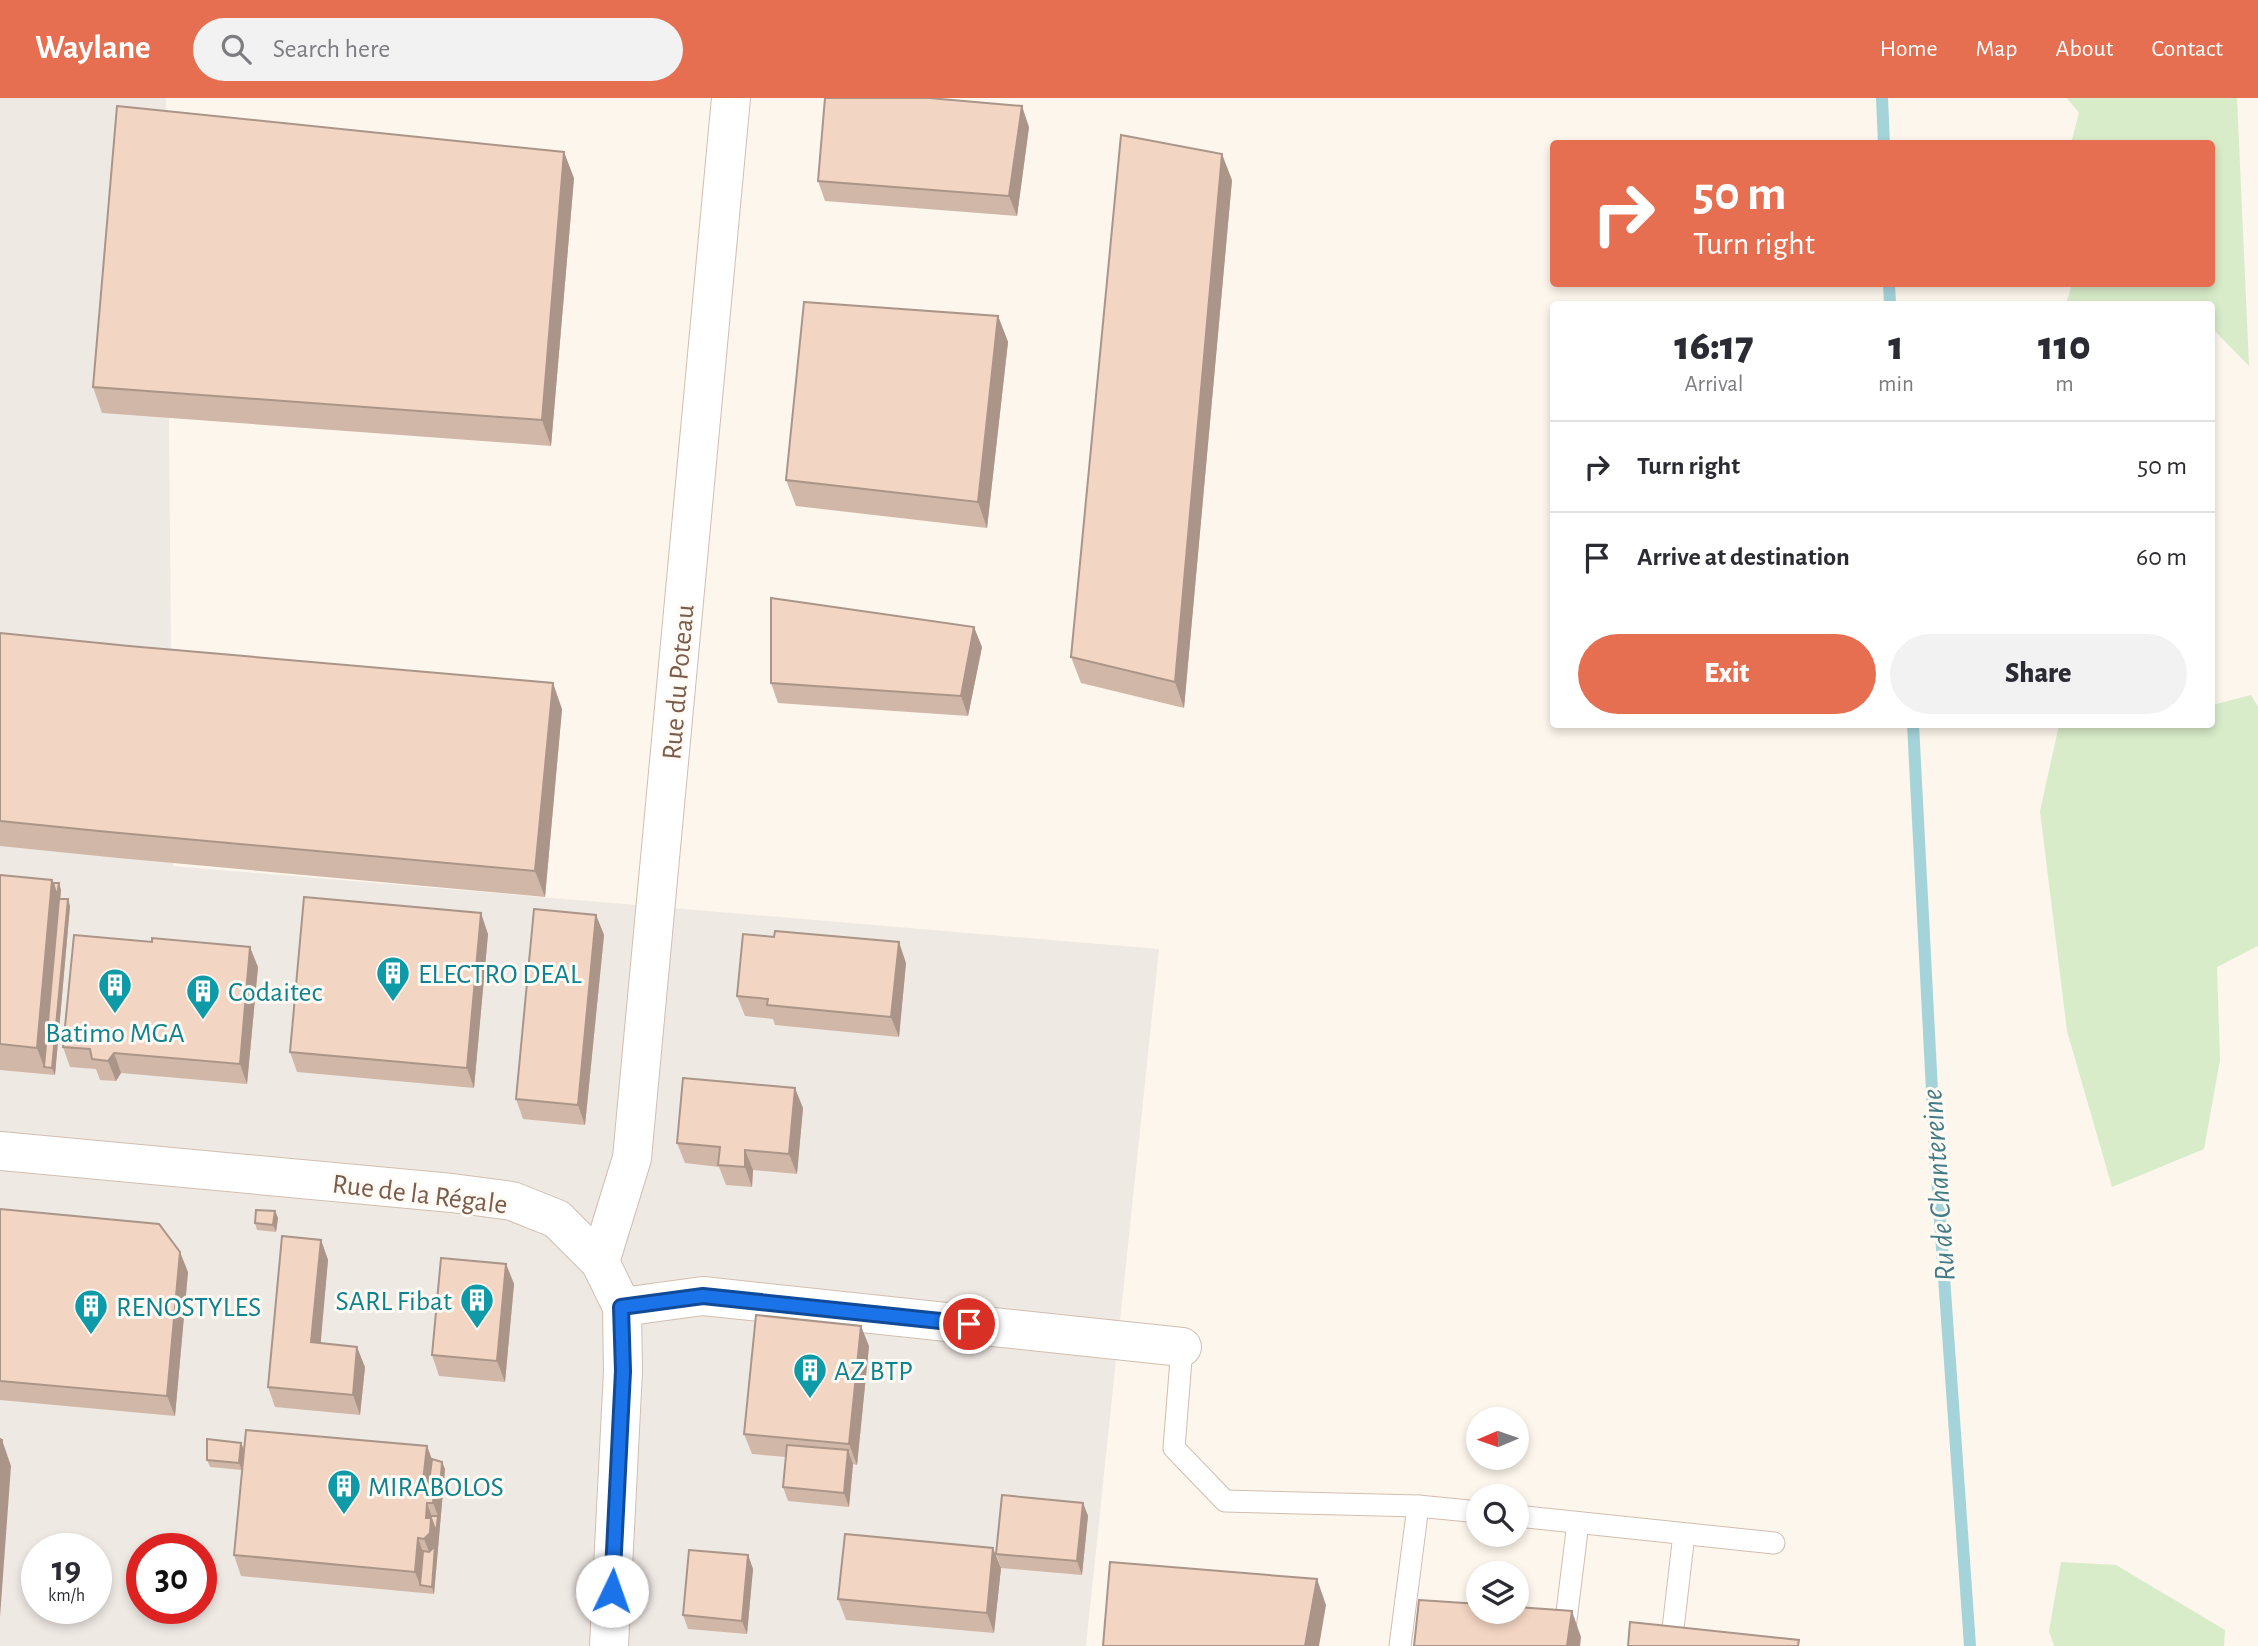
<!DOCTYPE html>
<html lang="en">
<head>
<meta charset="utf-8">
<style>
	body { margin:0; font-family:"Alegreya Sans",sans-serif; background:#f2f2f3; color:#2b2b33; height:100vh; display:flex; flex-direction:column; font-size:26px; white-space:nowrap }
	* { box-sizing:border-box; margin:0 }
	p { font-size:23px; color:#7c7c81 }
	.icon { flex:none; width:38px; height:38px; fill:none; stroke:currentColor; stroke-width:2; stroke-linecap:round; stroke-linejoin:round }
	.map { position:relative; flex:1; overflow:hidden }
	.details { position:absolute; left:1550px; top:203px; width:665px; height:427px; display:flex; flex-direction:column; background:#fff; border-radius:7px; box-shadow:0 4px 10px #0003 }
	.details>* { flex:none }
	.hud { position:absolute; left:1550px; top:42px; width:665px; height:147px; border-radius:7px; box-shadow:0 4px 10px #0003; background:#e76f51; color:#fff; overflow:hidden }
	.needle { width:46px; rotate:268deg }
	.buttons { position:absolute; left:1466px; top:1309px; display:grid; gap:14px }
	.buttons a { display:grid; place-items:center; width:63px; height:63px; border-radius:50%; background:#fff; box-shadow:0 4px 10px #0003; font-size:35px }
	.speed { position:absolute; left:21px; top:1435px; display:flex; gap:14px; font-size:35px; font-weight:700; text-align:center }
	.speed>* { display:grid; place-content:center; width:91px; height:91px; border-radius:50%; background:#fff; box-shadow:0 4px 10px #0003; line-height:1 }
	.speed small { font-size:18px; font-weight:400 }
	.speed .limit { border:10px solid #d22; background:#fff; color:#111 }
	.pin { position:absolute; display:grid; place-items:center; width:60px; height:60px; color:#fff; margin:-30px; border:4px solid #fff; border-radius:50%; box-shadow:0 2px 7px #0007 }
	.me { position:absolute; width:77px; margin:-38px; rotate:3deg; stroke-linejoin:round; filter:drop-shadow(0 0 5px #0008) }
	.turn { display:flex; align-items:center; gap:24px; height:147px; padding:0 28px; font-size:32px }
	.turn .icon { width:91px; height:91px; stroke-width:2.5 }
	.turn b { display:block; font-size:49px; line-height:60px }
	.eta { display:flex; justify-content:space-evenly; align-items:center; height:119px; text-align:center }
	.eta b { font-size:42px; font-weight:800; line-height:49px }
	.primary-button { display:flex; gap:14px; margin-top:auto; padding:14px 28px }
	.primary-button a { flex:1; height:80px; border-radius:42px; background:#e76f51; color:#fff; font-size:28px; font-weight:800; line-height:80px; text-align:center }
	.primary-button a+a { background:#f2f2f3; color:#2b2b33 }
	ul { padding:0; list-style:none }
	li { display:flex; align-items:center; gap:21px; height:91px; padding:0 28px; border-top:2px solid #e1e1e2 }
	li div { flex:1 }
	li b { display:block; font-size:26px }
	li em { font-style:normal }
	header { display:flex; align-items:center; gap:42px; box-sizing:border-box; height:98px; padding:0 35px; background:#e76f51; color:#fff }
	header strong { font-size:33px }
	nav { display:flex; gap:38px; margin-inline-start:auto; font-size:24px }
	.search { width:490px; height:63px; background:#f2f2f3; display:flex; align-items:center; gap:18px; box-sizing:border-box; padding:0 24px; border-radius:38px; color:#7c7c81; font-size:26px }
	.map>svg:first-child { display:block }
	.industrial { fill:#efe9e4; fill-rule:evenodd }
	.green { fill:#d8ecc9 }
	.lines { fill:none; stroke-linecap:round; stroke-linejoin:round }
	.stream { stroke:#a5d3da; stroke-width:12 }
	.service-casing { stroke:#d1beb0; stroke-width:23 }
	.minor-casing { stroke:#d1beb0; stroke-width:40 }
	.service { stroke:#fff; stroke-width:21 }
	.minor { stroke:#fff; stroke-width:38 }
	.wall { fill:#d1b7a8 }
	.shaded-wall { fill:#aa9588 }
	.building { fill:#f3d5c3; stroke:#aa9588; stroke-width:2 }
	.route-casing { stroke:#114b97; stroke-width:18 }
	.route { stroke:#1a73e8; stroke-width:12 }
	.labels { text-anchor:middle; stroke-width:6; stroke-linejoin:round; paint-order:stroke }
	.street-label { font-size:28px; fill:#7a5c4d; stroke:#fffaf3 }
	.culture-label { font-size:28px; fill:#0d838f; stroke:#fffaf3; text-anchor:start }
	.water-label { font-size:30px; font-style:italic; fill:#437c86; stroke:#fffaf3 }
</style>
</head>
<body>
<header>
<strong>Waylane</strong>
<div class="search"><svg class="icon" aria-label="search" viewBox="0 0 24 24"><circle cx="10" cy="10" r="6"/><path d="M15 15l6 6"/></svg>Search here</div>
<nav><a>Home</a><a>Map</a><a>About</a><a>Contact</a></nav>
</header>
<div class="map">
<svg width="2258" height="1548" viewBox="0 0 2258 1548">
	<rect width="100%" height="100%" fill="#fdf6ec"/>
	<path class="industrial" d="M 0,0 L 166,0 L 173,768 L 1159,851 L 1086,1548 L 0,1548 ZM 37,1451 L 96,1451 L 96,1510 L 37,1510 ZM 142,1451 L 201,1451 L 201,1510 L 142,1510 Z"/>
	<g class="green">
		<path d="M 2067,0 L 2237,0 L 2249,268 L 2212,230 L 2212,206 L 2066,206 L 2072,186 L 2212,186 L 2212,46 L 2071,45 L 2079,15 Z"/>
		<path d="M 2251,597 L 2258,609 L 2258,848 L 2217,869 L 2220,962 L 2204,1051 L 2112,1089 L 2067,933 L 2040,713 L 2059,627 L 2212,626 L 2212,607 Z"/>
		<path d="M 2061,1464 L 2116,1467 L 2225,1532 L 2224,1548 L 2054,1548 L 2049,1533 Z"/>
	</g>
	<g class="lines">
		<g class="stream">
			<path d="M 1882,0 L 1884,46"/>
			<path d="M 1889,186 L 1890,206"/>
			<path d="M 1913,626 L 1935,1051 L 1970,1548"/>
		</g>
		<g class="service-casing">
			<g id="service">
				<path d="M 1182,1249 L 1174,1350 L 1225,1403 L 1418,1408 L 1400,1548"/>
				<path d="M 1418,1408 L 1479,1414"/>
				<path d="M 1517,1418 L 1774,1445"/>
				<path d="M 1564,1538 L 1578,1425"/>
				<path d="M 1671,1548 L 1684,1436"/>
			</g>
		</g>
		<g class="minor-casing">
			<g id="minor">
				<path d="M 0,1053 L 452,1095 L 512,1103 L 557,1121 L 600,1164 L 622,1209 L 623,1273 L 609,1548"/>
				<path d="M 600,1164 L 632,1060 L 731,0"/>
				<path d="M 622,1209 L 703,1198 L 1182,1249"/>
			</g>
		</g>
		<use href="#service" class="service"/>
		<use href="#minor" class="minor"/>
	</g>
	<g class="wall">
		<path d="M 1029,29 L 1017,118 L 825,103 L 818,83 Z"/>
		<path d="M 574,80 L 551,348 L 102,315 L 93,289 Z"/>
		<path d="M 1232,82 L 1184,610 L 1081,585 L 1071,559 Z"/>
		<path d="M 998,218 L 1008,244 L 987,430 L 796,408 L 786,382 Z"/>
		<path d="M 0,535 L 562,611 L 545,799 L 118,760 L 0,748 Z"/>
		<path d="M 982,549 L 968,618 L 778,605 L 771,585 Z"/>
		<path d="M 0,777 L 52,782 L 53,785 L 61,792 L 60,801 L 70,808 L 55,977 L 0,972 Z"/>
		<path d="M 596,817 L 604,837 L 585,1027 L 523,1021 L 516,1001 Z"/>
		<path d="M 488,836 L 474,990 L 297,974 L 290,954 Z"/>
		<path d="M 906,865 L 899,939 L 775,927 L 773,921 L 745,918 L 737,898 Z"/>
		<path d="M 258,869 L 247,986 L 121,975 L 116,983 L 100,982 L 96,971 L 70,969 L 63,949 Z"/>
		<path d="M 803,1010 L 797,1076 L 753,1072 L 752,1089 L 726,1087 L 719,1069 L 685,1065 L 677,1045 Z"/>
		<path d="M 0,1111 L 188,1174 L 175,1318 L 0,1302 Z"/>
		<path d="M 275,1113 L 278,1120 L 276,1134 L 257,1132 L 255,1125 Z"/>
		<path d="M 321,1142 L 328,1162 L 320,1245 L 365,1269 L 360,1317 L 275,1309 L 268,1289 Z"/>
		<path d="M 506,1166 L 514,1186 L 505,1284 L 439,1278 L 432,1257 Z"/>
		<path d="M 869,1248 L 857,1367 L 853,1366 L 849,1409 L 788,1403 L 783,1389 L 786,1359 L 752,1356 L 744,1336 Z"/>
		<path d="M 241,1345 L 244,1351 L 427,1348 L 432,1361 L 442,1364 L 445,1371 L 434,1496 L 241,1478 L 234,1457 L 242,1372 L 210,1369 L 207,1362 Z"/>
		<path d="M 1083,1405 L 1088,1418 L 1082,1477 L 1001,1470 L 996,1456 Z"/>
		<path d="M 748,1457 L 753,1471 L 747,1536 L 688,1531 L 683,1517 Z"/>
		<path d="M 1001,1470 L 994,1535 L 846,1522 L 838,1501 Z"/>
	</g>
	<g class="shaded-wall">
		<path d="M 1022,8 L 1029,29 L 1017,118 L 1009,98 Z"/>
		<path d="M 564,54 L 574,80 L 551,348 L 542,322 Z"/>
		<path d="M 1222,56 L 1232,82 L 1184,610 L 1175,584 Z"/>
		<path d="M 998,218 L 1008,244 L 987,430 L 978,404 Z"/>
		<path d="M 974,529 L 982,549 L 968,618 L 961,598 Z"/>
		<path d="M 553,585 L 562,611 L 545,799 L 535,773 Z"/>
		<path d="M 52,782 L 57,798 L 59,785 L 61,792 L 44,969 L 37,950 Z"/>
		<path d="M 68,801 L 70,808 L 55,977 L 52,970 Z"/>
		<path d="M 481,815 L 488,836 L 474,990 L 467,970 Z"/>
		<path d="M 596,817 L 604,837 L 585,1027 L 578,1007 Z"/>
		<path d="M 899,844 L 906,865 L 899,939 L 891,919 Z"/>
		<path d="M 250,849 L 258,869 L 247,986 L 240,966 Z"/>
		<path d="M 114,955 L 121,975 L 116,983 L 108,963 Z"/>
		<path d="M 795,990 L 803,1010 L 797,1076 L 789,1056 Z"/>
		<path d="M 745,1052 L 753,1072 L 752,1089 L 745,1069 Z"/>
		<path d="M 275,1113 L 278,1120 L 276,1134 L 273,1127 Z"/>
		<path d="M 321,1142 L 328,1162 L 319,1264 L 311,1244 Z"/>
		<path d="M 180,1154 L 188,1174 L 175,1318 L 167,1298 Z"/>
		<path d="M 506,1166 L 514,1186 L 505,1284 L 497,1263 Z"/>
		<path d="M 861,1228 L 869,1248 L 857,1367 L 849,1346 Z"/>
		<path d="M 357,1249 L 365,1269 L 360,1317 L 353,1297 Z"/>
		<path d="M 2,1342 L 11,1368 L 0,1519 L 0,1366 Z"/>
		<path d="M 241,1345 L 244,1352 L 242,1372 L 239,1365 Z"/>
		<path d="M 427,1348 L 434,1368 L 431,1397 L 423,1383 Z"/>
		<path d="M 848,1352 L 853,1366 L 849,1409 L 844,1395 Z"/>
		<path d="M 442,1364 L 445,1371 L 434,1496 L 432,1489 L 432,1461 L 424,1441 L 427,1405 L 434,1425 L 438,1418 L 433,1405 L 434,1391 Z"/>
		<path d="M 1083,1405 L 1088,1418 L 1082,1477 L 1077,1463 Z"/>
		<path d="M 418,1440 L 425,1460 L 420,1487 L 415,1474 Z"/>
		<path d="M 993,1450 L 1001,1470 L 994,1535 L 987,1515 Z"/>
		<path d="M 748,1457 L 753,1471 L 747,1536 L 742,1523 Z"/>
		<path d="M 1317,1481 L 1326,1507 L 1319,1548 L 1305,1548 Z"/>
		<path d="M 1572,1513 L 1581,1539 L 1580,1548 L 1567,1548 Z"/>
	</g>
	<g class="building">
		<path d="M 825,0 L 929,0 L 1022,8 L 1009,98 L 818,83 Z"/>
		<path d="M 117,8 L 564,54 L 542,322 L 93,289 Z"/>
		<path d="M 1121,37 L 1222,56 L 1175,584 L 1071,559 Z"/>
		<path d="M 804,204 L 998,218 L 978,404 L 786,382 Z"/>
		<path d="M 771,500 L 974,529 L 961,598 L 771,585 Z"/>
		<path d="M 0,535 L 129,548 L 553,585 L 535,773 L 109,734 L 0,723 Z"/>
		<path d="M 0,777 L 52,782 L 37,950 L 0,946 Z"/>
		<path d="M 53,785 L 59,785 L 57,798 Z"/>
		<path d="M 304,799 L 481,815 L 467,970 L 290,954 Z"/>
		<path d="M 59,801 L 68,801 L 52,970 L 44,969 Z"/>
		<path d="M 534,811 L 596,817 L 578,1007 L 516,1001 Z"/>
		<path d="M 775,833 L 899,844 L 891,919 L 767,907 L 768,901 L 737,898 L 743,836 L 774,839 Z"/>
		<path d="M 74,837 L 152,844 L 152,840 L 250,849 L 240,966 L 114,955 L 108,963 L 92,961 L 90,951 L 63,949 Z"/>
		<path d="M 683,980 L 795,990 L 789,1056 L 745,1052 L 745,1069 L 718,1067 L 720,1049 L 677,1045 Z"/>
		<path d="M 0,1111 L 159,1126 L 180,1154 L 167,1298 L 0,1283 Z"/>
		<path d="M 256,1112 L 275,1113 L 273,1127 L 255,1125 Z"/>
		<path d="M 282,1138 L 321,1142 L 311,1244 L 357,1249 L 353,1297 L 268,1289 Z"/>
		<path d="M 441,1160 L 506,1166 L 497,1263 L 432,1257 Z"/>
		<path d="M 756,1217 L 861,1228 L 849,1346 L 744,1336 Z"/>
		<path d="M 246,1332 L 427,1348 L 423,1383 L 429,1384 L 434,1391 L 433,1405 L 427,1405 L 426,1420 L 431,1420 L 430,1435 L 424,1441 L 418,1440 L 415,1474 L 234,1457 Z"/>
		<path d="M 0,1341 L 2,1342 L 0,1366 Z"/>
		<path d="M 207,1341 L 241,1345 L 239,1365 L 207,1362 Z"/>
		<path d="M 787,1347 L 848,1352 L 844,1395 L 783,1389 Z"/>
		<path d="M 432,1361 L 442,1364 L 439,1404 L 434,1391 L 429,1384 Z"/>
		<path d="M 1002,1397 L 1083,1405 L 1077,1463 L 996,1456 Z"/>
		<path d="M 431,1418 L 438,1418 L 436,1434 L 431,1420 L 431,1433 Z"/>
		<path d="M 845,1436 L 993,1450 L 987,1515 L 838,1501 Z"/>
		<path d="M 435,1448 L 432,1489 L 420,1487 L 423,1453 L 429,1454 Z"/>
		<path d="M 689,1452 L 748,1457 L 742,1523 L 683,1517 Z"/>
		<path d="M 1110,1464 L 1317,1481 L 1305,1548 L 1103,1548 Z"/>
		<path d="M 1419,1502 L 1479,1506 L 1479,1514 L 1517,1514 L 1517,1509 L 1572,1513 L 1567,1548 L 1414,1548 Z"/>
		<path d="M 1630,1524 L 1799,1542 L 1798,1548 L 1628,1548 Z"/>
	</g>
	<g class="lines">
		<g class="route-casing">
			<path id="route" d="M 612,1493 L 623,1273 L 621,1209 L 703,1198 L 969,1226"/>
		</g>
		<use href="#route" class="route"/>
	</g>
	<defs>
		<g id="building-pin" transform="scale(1.75)"><path d="M0 17L-7.5 6A9.5 9.5 0 1 1 7.5 6Z" fill="#0f9aa8" stroke="#fffaf3"/><path d="M-4-6H4V6H1V3H-1V6H-4ZM-2.5-4.3h1.7v1.8h-1.7ZM.8-4.3h1.7v1.8H.8ZM-2.5-1h1.7V.8h-1.7ZM.8-1h1.7V.8H.8Z" fill="#fff"/></g>
	</defs>
	<g fill-rule="evenodd">
		<use href="#building-pin" x="393" y="875"/>
		<use href="#building-pin" x="115" y="887"/>
		<use href="#building-pin" x="203" y="893"/>
		<use href="#building-pin" x="477" y="1202"/>
		<use href="#building-pin" x="91" y="1208"/>
		<use href="#building-pin" x="810" y="1272"/>
		<use href="#building-pin" x="344" y="1388"/>
	</g>
	<g class="labels">
		<g class="street-label">
			<text transform="translate(677 584) rotate(-85)" y="10">Rue du Poteau</text>
			<text transform="translate(420 1095) rotate(7)" y="10">Rue de la Régale</text>
		</g>
		<g class="culture-label">
			<text x="418" y="885">ELECTRO DEAL</text>
			<text x="228" y="903">Codaitec</text>
			<text x="115" y="944" text-anchor="middle">Batimo MGA</text>
			<text x="452" y="1212" text-anchor="end">SARL Fibat</text>
			<text x="116" y="1218">RENOSTYLES</text>
			<text x="834" y="1282">AZ BTP</text>
			<text x="368" y="1398">MIRABOLOS</text>
		</g>
		<g class="water-label">
			<text transform="translate(1938 1087) rotate(-94)" y="10">Ru de Chantereine</text>
		</g>
	</g>
</svg>
<div class="buttons">
<a><svg class="needle" viewBox="-14 -14 28 28"><path d="M0-13l5 13h-10z" fill="#e53935"/><path d="M0 13l5-13h-10z" fill="#7c7c81"/></svg></a>
<a><svg class="icon" aria-label="search" viewBox="0 0 24 24"><circle cx="10" cy="10" r="6"/><path d="M15 15l6 6"/></svg></a>
<a><svg class="icon" aria-label="layers" viewBox="0 0 24 24"><path d="M12 4l9 5-9 5-9-5zM3 14l9 5 9-5"/></svg></a>
</div>
<div class="speed"><div>19<small>km/h</small></div><div class="limit">30</div></div>
<div class="pin" style="left:969px;top:1226px;background:#d93025"><svg class="icon" aria-label="arrive" viewBox="0 0 24 24"><path d="M6 21V4h12l-3 4 3 4H6"/></svg></div>
<svg class="me" style="left:612px;top:1493px" viewBox="-20 -20 40 40"><circle r="19" fill="#fff"/><path d="M0-13L10 11 0 6-10 11z" fill="#1a73e8"/></svg>
<div class="hud">
<div class="turn"><svg class="icon" aria-label="right" viewBox="0 0 24 24"><path d="M7 20v-9h11M14 6l5 5-5 5"/></svg><div><b>50 m</b>Turn right</div></div>
</div>
<section class="details">
<div class="eta">
<div><b>16:17</b><p>Arrival</p></div>
<div><b>1</b><p>min</p></div>
<div><b>110</b><p>m</p></div>
</div>
<ul>
<li><svg class="icon" aria-label="right" viewBox="0 0 24 24"><path d="M7 20v-9h11M14 6l5 5-5 5"/></svg><div><b>Turn right</b></div><em>50 m</em></li>
<li><svg class="icon" aria-label="arrive" viewBox="0 0 24 24"><path d="M6 21V4h12l-3 4 3 4H6"/></svg><div><b>Arrive at destination</b></div><em>60 m</em></li>
</ul>
<div class="primary-button"><a>Exit</a><a>Share</a></div>
</section>
</div>
</body>
</html>
